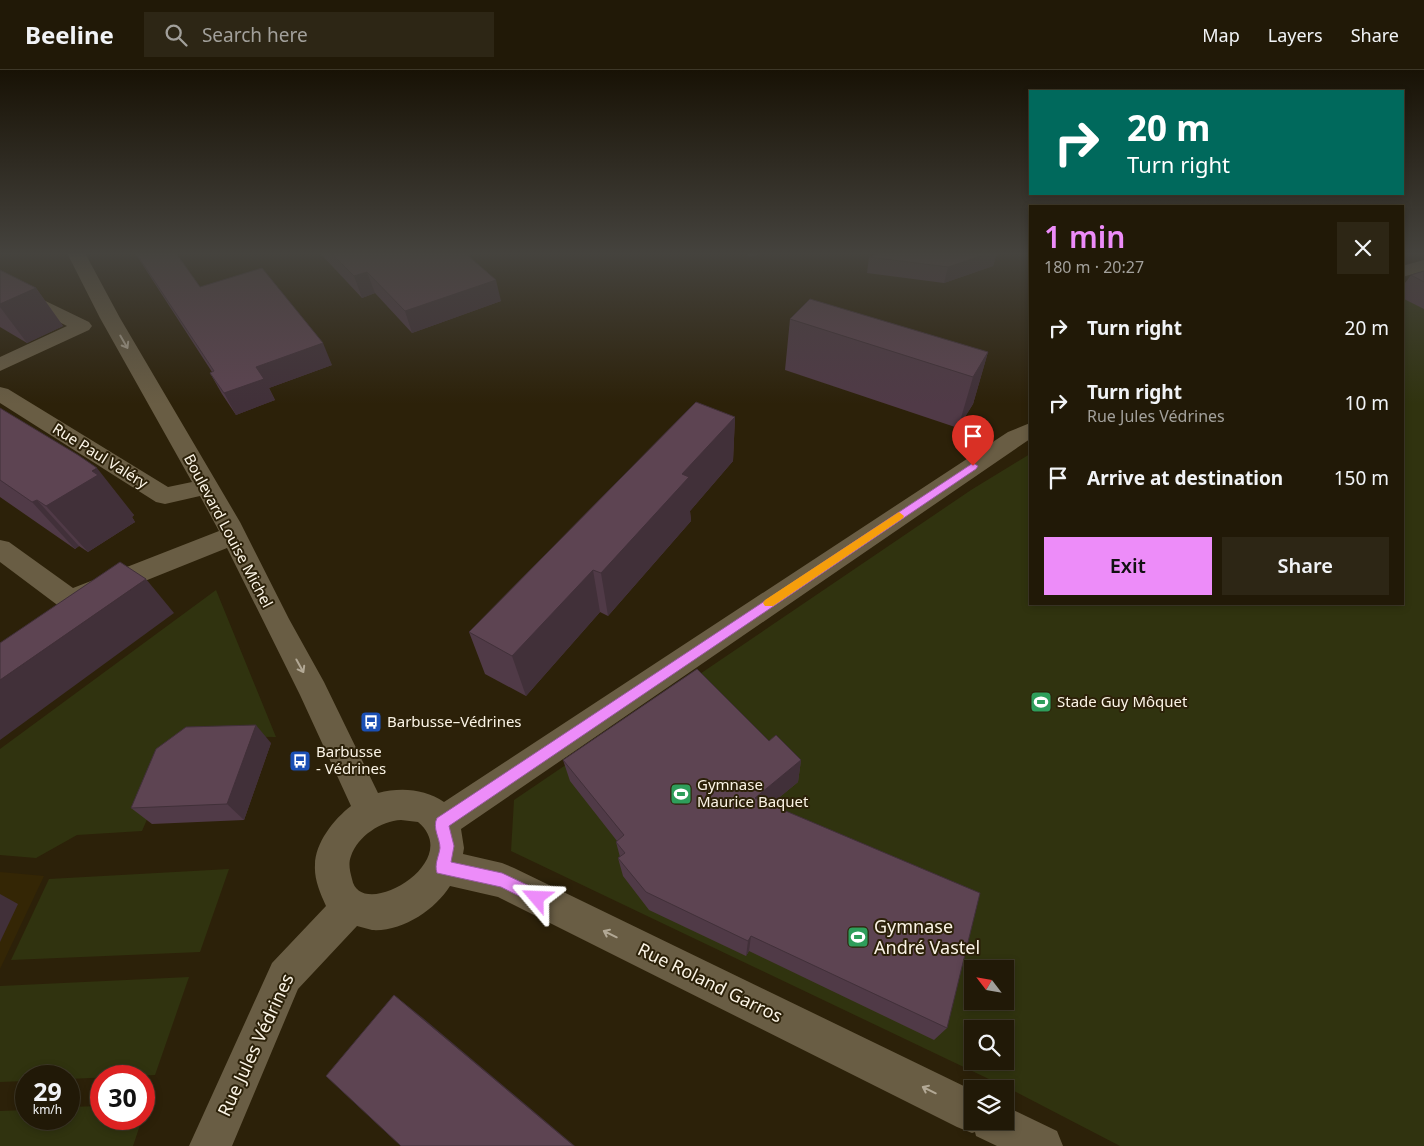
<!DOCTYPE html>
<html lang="en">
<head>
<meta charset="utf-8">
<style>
	body { margin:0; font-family:"Noto Sans",sans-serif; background:#2d2615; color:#f1f3f6; height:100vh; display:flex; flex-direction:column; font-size:19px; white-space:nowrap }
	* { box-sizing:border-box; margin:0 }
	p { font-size:16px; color:#a2a09b }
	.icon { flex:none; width:28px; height:28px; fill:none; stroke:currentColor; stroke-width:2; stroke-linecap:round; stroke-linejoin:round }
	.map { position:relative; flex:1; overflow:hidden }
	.panel { position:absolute; left:1029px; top:135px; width:375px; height:400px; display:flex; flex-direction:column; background:#211907; border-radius:0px; box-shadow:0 2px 8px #0003,0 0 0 1px #3e3828 }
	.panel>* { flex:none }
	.hud { position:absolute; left:1029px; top:20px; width:375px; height:105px; border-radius:0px; box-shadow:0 2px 8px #0003,0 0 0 1px #3e3828; background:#00695c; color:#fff; overflow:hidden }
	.needle { width:32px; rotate:301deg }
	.controls { position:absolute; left:964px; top:890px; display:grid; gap:10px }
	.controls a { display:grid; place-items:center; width:50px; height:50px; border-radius:0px; background:#211907; box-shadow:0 2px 8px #0003,0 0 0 1px #3e3828; font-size:25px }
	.speed { position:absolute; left:15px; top:995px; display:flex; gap:10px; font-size:25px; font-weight:700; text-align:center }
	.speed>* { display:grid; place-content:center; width:65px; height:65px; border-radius:50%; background:#211907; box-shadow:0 2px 8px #0003,0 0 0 1px #3e3828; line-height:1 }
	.speed small { font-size:12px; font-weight:400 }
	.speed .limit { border:8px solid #d22; background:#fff; color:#111 }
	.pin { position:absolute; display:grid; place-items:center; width:42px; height:42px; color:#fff; margin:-51px -21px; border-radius:50% 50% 50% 0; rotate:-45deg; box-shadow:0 0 5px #0007 }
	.pin .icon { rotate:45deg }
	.me { position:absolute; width:55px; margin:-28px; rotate:296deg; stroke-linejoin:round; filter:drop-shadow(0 0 4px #0008) }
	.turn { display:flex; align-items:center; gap:18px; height:105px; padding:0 15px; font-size:22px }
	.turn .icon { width:65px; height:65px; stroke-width:2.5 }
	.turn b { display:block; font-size:35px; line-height:42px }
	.round { display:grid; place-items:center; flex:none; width:52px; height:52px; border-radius:0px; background:#2d2615 }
	.overview { display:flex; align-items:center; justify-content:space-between; height:85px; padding:0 15px }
	h1 { font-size:30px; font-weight:600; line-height:38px; color:#ed8cf9 }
	.action { display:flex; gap:10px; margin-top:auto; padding:10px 15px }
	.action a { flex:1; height:58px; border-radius:0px; background:#ed8cf9; color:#111; font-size:20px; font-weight:600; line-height:58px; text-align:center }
	.action a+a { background:#2d2615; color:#f1f3f6 }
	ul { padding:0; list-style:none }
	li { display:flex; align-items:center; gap:15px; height:75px; padding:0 15px }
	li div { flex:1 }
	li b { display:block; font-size:19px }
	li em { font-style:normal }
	header { display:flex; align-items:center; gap:30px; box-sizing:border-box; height:70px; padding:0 25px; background:#211907; border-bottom:1px solid #3e3828 }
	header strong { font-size:24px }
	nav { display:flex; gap:28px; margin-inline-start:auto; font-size:18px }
	.search { width:350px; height:45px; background:#2d2615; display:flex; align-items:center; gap:12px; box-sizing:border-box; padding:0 18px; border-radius:0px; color:#a2a09b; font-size:19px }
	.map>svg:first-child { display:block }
	.built { fill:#342605 }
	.green { fill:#30330f; fill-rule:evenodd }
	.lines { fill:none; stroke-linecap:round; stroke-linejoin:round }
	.minor { fill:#695d44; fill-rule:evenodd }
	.wall { fill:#503a47 }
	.shaded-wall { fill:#413039 }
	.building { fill:#5d4452; stroke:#413039 }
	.oneway { stroke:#b2a895 }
	.route { fill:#ed8cf9; stroke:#9a5ba2 }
	.slow { fill:#f59e0b }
	.labels { text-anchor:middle; stroke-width:4; stroke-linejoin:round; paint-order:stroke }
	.street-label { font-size:15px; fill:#fbf4e6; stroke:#2c2109 }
	.poi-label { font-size:15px; fill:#fbf4e6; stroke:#2c2109; text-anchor:start }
	.near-poi-label { font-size:18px; fill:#fbf4e6; stroke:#2c2109; text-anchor:start }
	.near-street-label { font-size:18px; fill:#fbf4e6; stroke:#2c2109 }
</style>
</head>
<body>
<header>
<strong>Beeline</strong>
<div class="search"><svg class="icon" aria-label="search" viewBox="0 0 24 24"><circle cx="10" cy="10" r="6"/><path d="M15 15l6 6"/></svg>Search here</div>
<nav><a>Map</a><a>Layers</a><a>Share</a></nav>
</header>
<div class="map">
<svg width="1424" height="1076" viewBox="0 0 1424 1076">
	<rect width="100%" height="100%" fill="#2c2109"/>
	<path class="built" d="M 0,802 L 44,806 L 0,899 Z"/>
	<g class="green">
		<path d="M 1424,208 L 1424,1076 L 1120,1076 L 1014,1021 L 511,781 L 514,730 L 971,420 L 1030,384 L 1030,534 L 1402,534 L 1403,216 ZM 972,899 L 1005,899 L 1005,931 L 972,931 ZM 972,959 L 1005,959 L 1005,991 L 972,991 Z"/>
		<path d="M 216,520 L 276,667 L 206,666 L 173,689 L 142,761 L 77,765 L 36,788 L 0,785 L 0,679 Z"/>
		<path d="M 229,799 L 200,882 L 11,890 L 49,809 Z"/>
		<path d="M 189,907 L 155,1005 L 69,1009 L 69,1006 L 26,1006 L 26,1011 L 0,1012 L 0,916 Z"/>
		<path d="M 101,1036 L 101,1049 L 142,1049 L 133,1076 L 0,1076 L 0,1041 L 26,1040 L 26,1049 L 69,1049 L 69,1037 Z"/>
	</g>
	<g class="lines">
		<g class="minor">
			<path d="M 67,183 L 85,183 L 120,248 L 240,452 L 289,549 L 324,612 L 378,723 C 401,717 425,719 444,732 L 1008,362 L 1030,353 L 1030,369 L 461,759 L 464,778 L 463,784 L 502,793 L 514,798 L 972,1020 L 972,1051 L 1005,1051 L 1005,1036 L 1057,1061 L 1063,1076 L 997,1076 L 976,1066 L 975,1062 L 972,1063 L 957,1057 L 498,827 L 450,816 C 435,840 402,862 372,860 C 367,859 362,857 357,856 L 298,919 L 232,1076 L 189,1076 L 272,893 L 326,836 C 320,823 314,809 315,795 C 315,773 334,749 351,736 L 300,625 L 227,478 L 70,541 L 60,537 L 0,492 L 0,470 L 9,472 L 73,518 L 219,461 L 200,426 L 165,434 L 156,432 L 0,333 L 0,317 L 8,319 L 168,417 L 192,412 L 100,248 ZM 401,750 L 418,752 C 466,792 360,853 352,809 C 350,801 348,794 351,786 C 358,766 381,751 401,750 Z"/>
			<path d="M 1424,190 L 1424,201 L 1402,207 L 1402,196 Z"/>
			<path d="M 0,209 L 89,252 L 92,256 L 89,260 L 0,301 L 0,287 L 67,256 L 0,222 Z"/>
		</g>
	</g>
	<g class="wall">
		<path d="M 135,183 L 176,183 L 200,217 L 332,295 L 269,318 L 275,330 L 236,345 L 222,324 L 210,303 L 212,302 Z"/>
		<path d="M 320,183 L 469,183 L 471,188 L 501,231 L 412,263 L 375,223 L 362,228 Z"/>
		<path d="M 745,183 L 763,183 L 750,187 Z"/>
		<path d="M 882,183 L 997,183 L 993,196 L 944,213 L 867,203 L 869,187 Z"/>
		<path d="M 0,200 L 36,218 L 63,256 L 27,273 L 0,257 Z"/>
		<path d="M 1424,201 L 1424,239 L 1402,228 L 1402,217 L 1411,205 Z"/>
		<path d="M 790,249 L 988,282 L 973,334 L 958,358 L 785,300 Z"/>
		<path d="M 0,338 L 134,445 L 132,447 L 135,452 L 88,482 L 79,476 L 75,479 L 0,427 Z"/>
		<path d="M 735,347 L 733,391 L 690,441 L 691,451 L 608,546 L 600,542 L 526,626 L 485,604 L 469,562 Z"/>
		<path d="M 769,671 L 801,690 L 798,712 L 770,735 L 947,958 L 934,970 L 749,881 L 746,886 L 649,840 L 623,806 L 618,788 L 620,787 L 616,772 L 617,771 L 570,711 L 563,690 Z"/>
		<path d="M 271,673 L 244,750 L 152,754 L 131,738 Z"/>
	</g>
	<g class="shaded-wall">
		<path d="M 750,183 L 763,183 L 750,187 Z"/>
		<path d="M 989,183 L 997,183 L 993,196 L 944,213 L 948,197 Z"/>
		<path d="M 367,202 L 375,223 L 362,228 L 354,206 Z"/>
		<path d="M 496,210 L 501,231 L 412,263 L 405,241 Z"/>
		<path d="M 36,218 L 63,256 L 27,273 L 0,237 L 0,234 Z"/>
		<path d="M 323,273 L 332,295 L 269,318 L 275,330 L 236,345 L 224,323 L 256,297 Z"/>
		<path d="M 988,282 L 973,334 L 958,358 L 973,307 Z"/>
		<path d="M 735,347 L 733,391 L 690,441 L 691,451 L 608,546 L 601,503 L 682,404 Z"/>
		<path d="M 97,398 L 134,445 L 132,447 L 135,452 L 88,482 L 46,436 Z"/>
		<path d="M 37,430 L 79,476 L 75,479 L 32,432 Z"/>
		<path d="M 593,500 L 600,542 L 526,626 L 512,586 Z"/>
		<path d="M 146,509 L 174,543 L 0,670 L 0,610 Z"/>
		<path d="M 256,655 L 271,673 L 244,750 L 227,734 Z"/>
		<path d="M 801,690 L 798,712 L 753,749 L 755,728 Z"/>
		<path d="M 0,824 L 18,834 L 0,872 Z"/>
		<path d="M 751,866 L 749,881 L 746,886 L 748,871 Z"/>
		<path d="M 394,925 L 423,948 L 575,1076 L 574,1076 Z"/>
	</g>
	<g class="building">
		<path d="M 136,183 L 176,183 L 200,217 L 262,198 L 323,273 L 256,297 L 264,309 L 224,323 L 210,303 L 214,301 Z"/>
		<path d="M 331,183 L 465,183 L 496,210 L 405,241 L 367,202 L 354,206 Z"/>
		<path d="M 882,183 L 989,183 L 948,197 L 869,187 Z"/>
		<path d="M 0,200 L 36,218 L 0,234 Z"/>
		<path d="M 1424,201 L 1424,212 L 1411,205 Z"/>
		<path d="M 810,229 L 988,282 L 973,307 L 790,249 Z"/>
		<path d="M 696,332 L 735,347 L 682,404 L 689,407 L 601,503 L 593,500 L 512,586 L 469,562 Z"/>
		<path d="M 0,338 L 78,385 L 97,398 L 92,401 L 98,405 L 46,436 L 37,430 L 32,432 L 0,410 Z"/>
		<path d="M 120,492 L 146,509 L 0,610 L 0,573 Z"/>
		<path d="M 697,599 L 769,671 L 776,665 L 801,690 L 755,728 L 980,823 L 947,958 L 751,866 L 748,871 L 646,822 L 618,788 L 625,783 L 616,772 L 624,765 L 563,690 Z"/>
		<path d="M 256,655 L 227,734 L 131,738 L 156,679 L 186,657 Z"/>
		<path d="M 394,925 L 574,1076 L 401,1076 L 326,1006 Z"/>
	</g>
	<defs><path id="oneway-shaft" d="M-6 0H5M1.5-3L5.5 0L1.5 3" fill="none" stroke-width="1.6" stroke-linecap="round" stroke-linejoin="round" transform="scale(1.25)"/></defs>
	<g class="oneway">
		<use href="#oneway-shaft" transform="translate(124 272) rotate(60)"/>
		<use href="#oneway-shaft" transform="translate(300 596) rotate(61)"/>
		<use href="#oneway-shaft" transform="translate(610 864) rotate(-154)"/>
		<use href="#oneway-shaft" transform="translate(929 1020) rotate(-154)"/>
	</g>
	<linearGradient id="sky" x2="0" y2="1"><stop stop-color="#181205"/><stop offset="0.55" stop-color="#45433e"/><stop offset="1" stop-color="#45433e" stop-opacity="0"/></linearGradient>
	<rect width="1424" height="334" fill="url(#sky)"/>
	<path class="route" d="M 973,393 L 978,396 L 976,399 L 449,756 L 454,776 L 451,792 L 502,803 L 542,822 L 544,828 L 542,833 L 537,835 L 501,817 L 437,803 C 434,794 439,786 440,778 C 440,768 432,758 437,748 Z"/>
	<path class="slow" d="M 899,442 L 904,446 L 903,448 L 773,536 L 765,536 L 763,533 L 765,530 Z"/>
	<defs>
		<g id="stadium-square" transform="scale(1.125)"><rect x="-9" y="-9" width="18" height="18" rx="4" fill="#2e9e5b" stroke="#2c2109"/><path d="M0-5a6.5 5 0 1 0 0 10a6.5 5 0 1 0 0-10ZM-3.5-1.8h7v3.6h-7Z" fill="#fff"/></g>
		<g id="bus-square" transform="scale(1.125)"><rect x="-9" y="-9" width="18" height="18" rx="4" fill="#1a4fb4" stroke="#2c2109"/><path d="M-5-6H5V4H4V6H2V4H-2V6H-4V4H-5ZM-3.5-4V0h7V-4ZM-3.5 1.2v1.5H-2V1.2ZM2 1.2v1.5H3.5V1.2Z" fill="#fff"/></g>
	</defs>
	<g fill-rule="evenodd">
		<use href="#stadium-square" x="1041" y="632"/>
		<use href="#bus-square" x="371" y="652"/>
		<use href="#bus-square" x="300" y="691"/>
		<use href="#stadium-square" x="681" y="724"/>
		<use href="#stadium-square" x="858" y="867"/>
	</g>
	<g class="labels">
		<g class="street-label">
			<text transform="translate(100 386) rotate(32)" y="5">Rue Paul Valéry</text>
			<text transform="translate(228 461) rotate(62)" y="5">Boulevard Louise Michel</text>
		</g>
		<g class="poi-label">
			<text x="1057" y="637">Stade Guy Môquet</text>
			<text x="387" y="657">Barbusse–Védrines</text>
			<text x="316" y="687">Barbusse<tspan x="316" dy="17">- Védrines</tspan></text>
			<text x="697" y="720">Gymnase<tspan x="697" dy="17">Maurice Baquet</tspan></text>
		</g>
		<g class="near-poi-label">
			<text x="874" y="863">Gymnase<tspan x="874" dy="21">André Vastel</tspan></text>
		</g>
		<g class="near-street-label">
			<text transform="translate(710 913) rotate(26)" y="6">Rue Roland Garros</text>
			<text transform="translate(256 975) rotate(-65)" y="6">Rue Jules Védrines</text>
		</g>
	</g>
</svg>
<div class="controls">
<a><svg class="needle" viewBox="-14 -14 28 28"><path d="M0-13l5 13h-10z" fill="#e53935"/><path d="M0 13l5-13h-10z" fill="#a2a09b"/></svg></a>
<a><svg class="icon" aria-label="search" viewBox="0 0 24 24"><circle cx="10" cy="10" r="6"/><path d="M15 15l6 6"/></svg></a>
<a><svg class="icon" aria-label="layers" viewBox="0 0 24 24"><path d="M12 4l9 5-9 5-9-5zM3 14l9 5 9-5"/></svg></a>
</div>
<div class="speed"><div>29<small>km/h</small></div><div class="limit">30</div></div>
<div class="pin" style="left:973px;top:396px;background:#d93025"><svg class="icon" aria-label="arrive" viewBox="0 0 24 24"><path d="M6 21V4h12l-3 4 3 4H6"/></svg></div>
<svg class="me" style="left:537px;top:828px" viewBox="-20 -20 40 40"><path d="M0-17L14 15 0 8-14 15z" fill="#ed8cf9" stroke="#fff" stroke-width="4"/></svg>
<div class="hud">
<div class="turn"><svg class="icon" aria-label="right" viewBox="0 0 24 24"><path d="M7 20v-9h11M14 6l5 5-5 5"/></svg><div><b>20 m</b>Turn right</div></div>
</div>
<section class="panel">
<div class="overview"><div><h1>1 min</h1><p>180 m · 20:27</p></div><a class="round"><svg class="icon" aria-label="close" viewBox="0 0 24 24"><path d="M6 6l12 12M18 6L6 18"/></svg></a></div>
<ul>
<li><svg class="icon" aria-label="right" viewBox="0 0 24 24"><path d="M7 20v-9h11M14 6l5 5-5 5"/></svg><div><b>Turn right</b></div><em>20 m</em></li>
<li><svg class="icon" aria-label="right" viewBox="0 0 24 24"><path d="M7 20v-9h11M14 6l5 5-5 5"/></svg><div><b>Turn right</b><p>Rue Jules Védrines</p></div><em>10 m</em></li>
<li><svg class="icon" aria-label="arrive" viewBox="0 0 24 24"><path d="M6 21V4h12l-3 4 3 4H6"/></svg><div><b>Arrive at destination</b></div><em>150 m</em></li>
</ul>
<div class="action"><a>Exit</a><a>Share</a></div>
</section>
</div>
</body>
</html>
